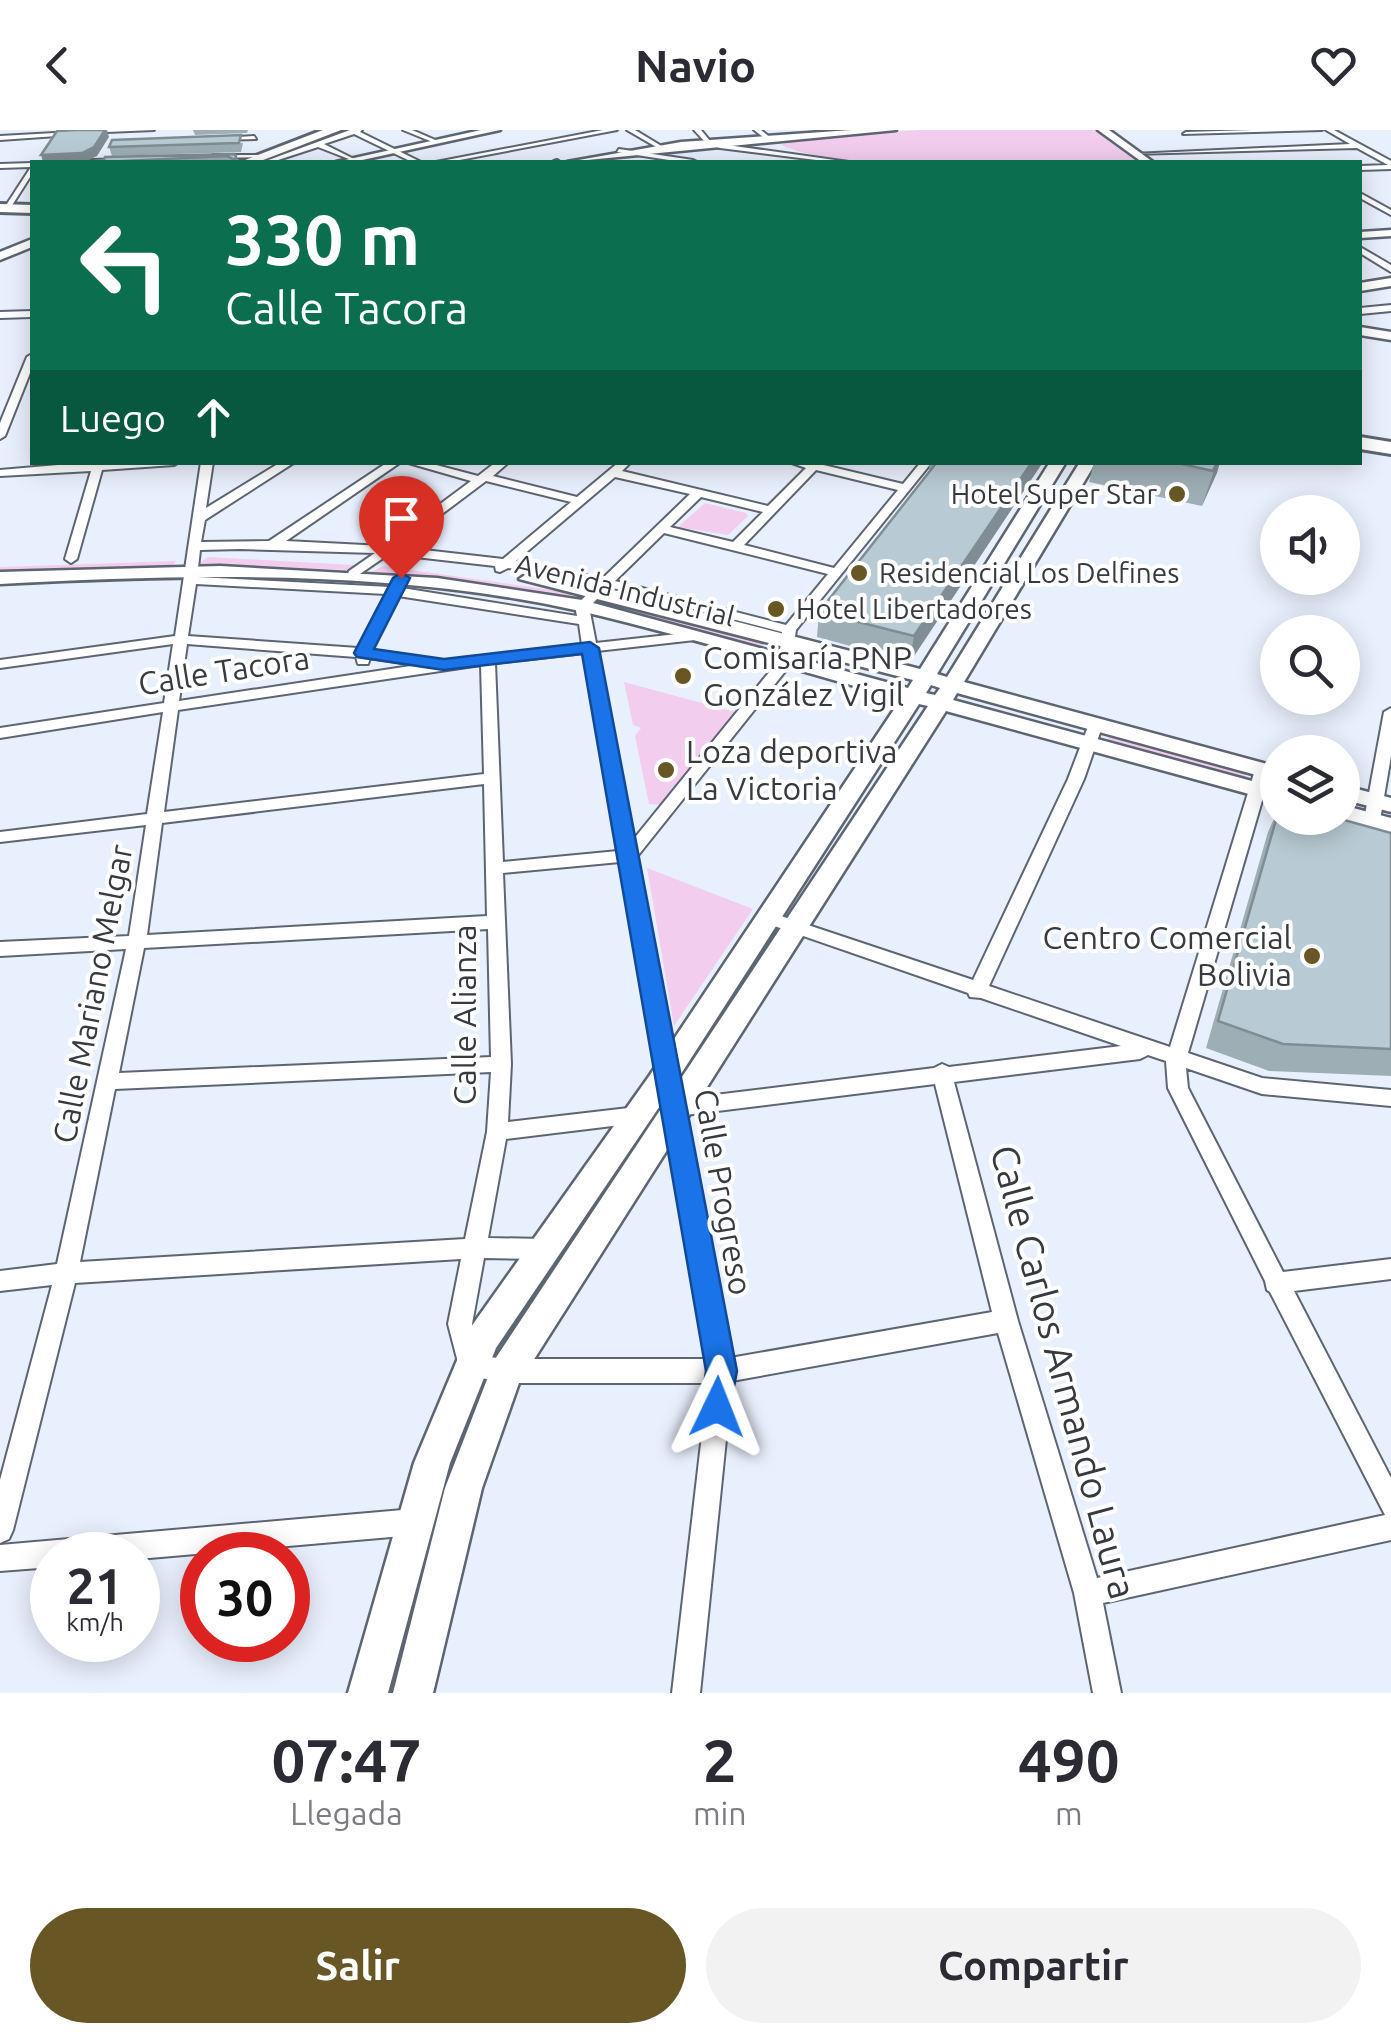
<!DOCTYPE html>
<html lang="es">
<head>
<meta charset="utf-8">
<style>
	body { margin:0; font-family:Ubuntu,sans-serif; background:#f2f2f3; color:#2b2b33; height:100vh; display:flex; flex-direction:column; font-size:38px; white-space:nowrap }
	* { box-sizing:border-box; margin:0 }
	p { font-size:32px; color:#7c7c81 }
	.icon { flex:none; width:55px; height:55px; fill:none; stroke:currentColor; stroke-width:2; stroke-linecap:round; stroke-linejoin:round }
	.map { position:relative; height:1563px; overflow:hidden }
	.side { display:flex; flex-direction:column; background:#fff; flex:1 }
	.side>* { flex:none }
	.hud { position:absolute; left:30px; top:30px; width:1332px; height:305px; border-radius:0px; box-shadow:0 5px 25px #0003; background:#0b6e4f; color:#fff; overflow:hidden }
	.tools { position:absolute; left:1260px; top:365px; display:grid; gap:20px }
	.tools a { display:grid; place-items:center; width:100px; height:100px; border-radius:50%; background:#fff; box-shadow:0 5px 25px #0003; font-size:50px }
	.speed { position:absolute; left:30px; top:1402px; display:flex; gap:20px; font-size:50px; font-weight:700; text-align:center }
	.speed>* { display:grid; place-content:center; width:130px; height:130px; border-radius:50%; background:#fff; box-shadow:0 5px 25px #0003; line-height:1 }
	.speed small { font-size:25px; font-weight:400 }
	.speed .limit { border:15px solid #d22; background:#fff; color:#111 }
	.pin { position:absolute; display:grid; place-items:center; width:85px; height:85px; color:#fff; margin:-102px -42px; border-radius:50% 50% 50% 0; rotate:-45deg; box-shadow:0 0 10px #0007 }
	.pin .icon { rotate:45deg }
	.me { position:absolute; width:110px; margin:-55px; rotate:2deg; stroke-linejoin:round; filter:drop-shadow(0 0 8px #0008) }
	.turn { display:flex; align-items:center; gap:35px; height:210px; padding:0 30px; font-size:45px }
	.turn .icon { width:130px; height:130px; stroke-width:2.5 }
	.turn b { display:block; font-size:70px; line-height:85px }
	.then { display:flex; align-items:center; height:95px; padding:0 30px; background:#0003; gap:20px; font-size:38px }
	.eta { display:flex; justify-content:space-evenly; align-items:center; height:170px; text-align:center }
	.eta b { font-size:60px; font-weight:700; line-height:70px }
	.cta { display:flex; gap:20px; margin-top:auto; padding:20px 30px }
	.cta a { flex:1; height:115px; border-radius:60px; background:#685725; color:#fff; font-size:40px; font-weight:700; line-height:115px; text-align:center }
	.cta a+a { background:#f2f2f3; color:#2b2b33 }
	header { display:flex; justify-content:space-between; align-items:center; height:130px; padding:0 30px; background:#fff; font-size:45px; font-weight:700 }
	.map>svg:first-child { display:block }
	.green { fill:#f2cdee }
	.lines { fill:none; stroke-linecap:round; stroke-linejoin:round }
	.street-casing { stroke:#5e6572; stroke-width:4 }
	.secondary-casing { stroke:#5e6572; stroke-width:5 }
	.highway-casing { stroke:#5e6572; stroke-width:6 }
	.street { fill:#fff; fill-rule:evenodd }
	.secondary { fill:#fff; fill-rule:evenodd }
	.highway { fill:#fff; fill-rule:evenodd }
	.wall { fill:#9eaeb5 }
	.shaded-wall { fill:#818d94 }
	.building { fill:#b8cad3; stroke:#818d94; stroke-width:2.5 }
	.route { fill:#1a73e8; stroke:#114b97; stroke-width:2.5 }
	.poi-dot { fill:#685725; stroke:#fff; stroke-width:4 }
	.labels { text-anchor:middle; stroke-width:8; stroke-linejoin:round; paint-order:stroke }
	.far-poi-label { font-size:28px; fill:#373a40; stroke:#fff; text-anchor:start }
	.far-street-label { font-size:28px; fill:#373a40; stroke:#fff }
	.poi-label { font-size:32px; fill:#373a40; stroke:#fff; text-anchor:start }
	.street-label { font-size:32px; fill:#373a40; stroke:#fff }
	.near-street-label { font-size:38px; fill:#373a40; stroke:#fff }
</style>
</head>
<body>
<header><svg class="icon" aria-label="back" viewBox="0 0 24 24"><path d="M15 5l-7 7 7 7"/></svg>Navio<svg class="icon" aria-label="heart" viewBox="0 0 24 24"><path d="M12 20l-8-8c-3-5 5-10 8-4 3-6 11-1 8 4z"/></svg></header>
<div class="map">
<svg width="1391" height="1563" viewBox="0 0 1391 1563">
	<rect width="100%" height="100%" fill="#e9f0fd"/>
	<g class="green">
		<path d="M 920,0 L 1094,0 L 1137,32 C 1045,32 852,47 781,15 L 797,8 Z"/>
		<path d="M 705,373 L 746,383 L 748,386 L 728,405 L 678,397 Z"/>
		<path d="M 208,427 L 354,435 L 347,440 L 198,434 Z"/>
		<path d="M 176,431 L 172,437 L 0,445 L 0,437 Z"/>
		<path d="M 383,436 L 573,463 L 566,469 L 372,442 Z"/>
		<path d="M 603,469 L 762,510 L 766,513 L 762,519 L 754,519 L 601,476 Z"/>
		<path d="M 624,552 L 735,582 L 662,675 L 649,674 L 635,606 L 641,598 L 633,595 Z"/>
		<path d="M 1114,605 L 1242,641 L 1246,644 L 1241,650 L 1108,614 L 1108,607 Z"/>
		<path d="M 647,738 L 753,779 L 674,896 Z"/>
	</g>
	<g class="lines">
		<g class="street-casing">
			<g id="street">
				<path d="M 108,0 L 154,0 L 83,3 Z"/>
				<path d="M 350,0 L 362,0 L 360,2 L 421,32 L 412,32 L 354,4 L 324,14 L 354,29 L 354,31 L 318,17 L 272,32 L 263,32 Z"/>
				<path d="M 403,0 L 412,0 L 440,12 L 435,13 Z"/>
				<path d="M 603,0 L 617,0 L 449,32 L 436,32 Z"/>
				<path d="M 627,0 L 635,0 L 663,17 L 658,18 Z"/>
				<path d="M 694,0 L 701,0 L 711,12 L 720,14 L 849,32 L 832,32 L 720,18 L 707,14 Z"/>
				<path d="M 754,0 L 761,0 L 772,9 L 767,10 Z"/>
				<path d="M 1253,0 L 1322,0 L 1183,4 L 1186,2 Z"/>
				<path d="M 1326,0 L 1334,0 L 1391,31 L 1391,39 L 1360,40 L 1360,36 L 1388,35 L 1357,18 L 1133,24 L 1350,14 Z"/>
				<path d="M 55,3 L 57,6 L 0,10 L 0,6 Z"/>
				<path d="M 254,6 L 256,9 L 220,10 L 223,8 Z"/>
				<path d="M 619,19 L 693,30 L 697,32 L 682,32 L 617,22 Z"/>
				<path d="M 213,25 L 262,25 L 265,27 L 211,28 Z"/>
				<path d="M 127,29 L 129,32 L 88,32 L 92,30 Z"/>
				<path d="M 557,30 L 560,32 L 552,32 L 554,31 Z"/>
				<path d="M 32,33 L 32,44 L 9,80 L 3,80 L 31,37 L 0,38 L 0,34 Z"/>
				<path d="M 1360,63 L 1391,80 L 1391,85 L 1360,68 Z"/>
				<path d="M 1360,117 L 1391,135 L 1391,142 L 1360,123 Z"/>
				<path d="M 1391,175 L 1391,181 L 1360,184 L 1360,178 Z"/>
				<path d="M 32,181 L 32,187 L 0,188 L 0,182 Z"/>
				<path d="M 32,224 L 32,238 L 5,306 L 0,309 L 0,293 L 27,227 Z"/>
				<path d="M 93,332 L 179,332 L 174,335 L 102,340 L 77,429 L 71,433 L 65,429 L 91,341 L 0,346 L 0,340 Z"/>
				<path d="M 201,332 L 213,332 L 206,378 L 281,332 L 295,332 L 205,390 L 201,412 L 269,411 L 388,332 L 401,332 L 286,411 L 384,416 L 471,351 L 405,332 L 425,332 L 478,346 L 496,332 L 509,332 L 493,346 L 577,367 L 619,332 L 631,332 L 622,341 L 768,376 L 806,338 L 789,332 L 811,332 L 903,354 L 921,332 L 932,332 L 796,500 L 791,534 L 636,728 L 682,969 L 934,938 L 942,934 L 949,937 L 1121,916 L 981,868 L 970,867 L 968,863 L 760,791 L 757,787 L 766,781 L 973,850 L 1068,649 L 1089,594 L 1096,590 L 1103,594 L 1084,649 L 989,856 L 1170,917 L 1255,640 L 1258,637 L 1268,637 L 1271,640 L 1188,923 L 1262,948 L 1391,960 L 1391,976 L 1262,964 L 1186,938 L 1188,958 L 1283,1142 L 1391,1129 L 1391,1149 L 1294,1161 L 1391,1348 L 1391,1410 L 1103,1473 L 1121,1563 L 1093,1563 L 1074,1463 L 998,1203 L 732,1251 L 700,1563 L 672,1563 L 708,1253 L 507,1253 L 461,1244 L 448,1194 L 461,1129 L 75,1153 L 13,1400 L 9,1409 L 0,1413 L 0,1350 L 52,1155 L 0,1161 L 0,1141 L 57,1134 L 126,819 L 0,826 L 0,812 L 129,806 L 146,695 L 0,712 L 0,702 L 147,684 L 163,582 L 0,608 L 0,598 L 164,573 L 173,514 L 0,538 L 0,530 L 175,506 ZM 816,340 L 898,360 L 834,438 L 744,415 ZM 615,347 L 690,364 L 603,448 L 516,431 ZM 486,351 L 571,372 L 503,429 L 398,417 ZM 701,367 L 763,382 L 733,412 L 670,397 ZM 664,403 L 828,444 L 786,495 L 615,451 ZM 241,419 L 375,423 L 349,441 L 348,444 L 354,448 L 389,424 L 495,436 L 496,441 L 500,442 L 508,438 L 515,439 L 597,455 L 575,476 L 577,486 L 402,458 L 403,455 L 397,451 L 390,457 L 197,447 L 200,420 ZM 196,454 L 386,464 L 358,518 L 188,506 ZM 609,457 L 782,502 L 779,530 L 633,710 L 597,521 L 695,510 L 702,506 L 695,502 L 596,513 L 589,477 ZM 398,466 L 579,494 L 582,515 L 434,532 L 427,528 L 371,520 ZM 187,514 L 356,527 L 358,534 L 368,534 L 370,528 L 417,535 L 179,571 ZM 584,523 L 618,721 L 503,732 L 495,533 ZM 481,535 L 484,644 L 164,682 L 178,580 ZM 484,654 L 487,786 L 147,805 L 162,693 ZM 620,732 L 707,1229 L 507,1229 L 479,1226 L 472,1194 L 484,1128 L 545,1129 L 553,1126 L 556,1119 L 553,1112 L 545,1109 L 488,1108 L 506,1009 L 637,993 L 644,991 L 647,985 L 644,979 L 637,977 L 508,992 L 511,934 L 503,743 ZM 488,799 L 491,927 L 119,943 L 144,818 ZM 1148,925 L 1166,931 L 1168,958 L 1265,1151 L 1267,1160 L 1270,1162 L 1385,1385 L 1097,1448 L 1018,1191 L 954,952 L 1140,929 ZM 491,942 L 487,1002 L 465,1109 L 80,1132 L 115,959 ZM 935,954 L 992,1182 L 730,1228 L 685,985 Z"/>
				<path d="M 1391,578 L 1391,626 L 1380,690 L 1372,695 L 1364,690 L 1384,582 Z"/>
				<path d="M 414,1379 L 423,1383 L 427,1392 L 423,1401 L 414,1405 L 138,1429 L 138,1425 L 52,1425 L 52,1437 L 0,1441 L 0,1415 Z"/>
			</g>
		</g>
		<g class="secondary-casing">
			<g id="secondary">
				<path d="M 481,0 L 500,0 L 353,32 L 336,32 Z"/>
				<path d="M 851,0 L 896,0 L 567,32 L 681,12 Z"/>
				<path d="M 1098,0 L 1109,0 L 1153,32 L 1142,32 Z"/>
				<path d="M 1391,100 L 1391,106 L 1360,108 L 1360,102 Z"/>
				<path d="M 32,109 L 32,117 L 0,130 L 0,122 Z"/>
				<path d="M 1391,148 L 1391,156 L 1360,161 L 1360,153 Z"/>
				<path d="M 1360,197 L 1391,202 L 1391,210 L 1360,205 Z"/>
				<path d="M 1050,332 L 1066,332 L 937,544 L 947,547 L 1080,332 L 1096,332 L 964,552 L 1278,637 L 1278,651 L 957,563 L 953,570 L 1278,658 L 1278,672 L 946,581 L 519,1253 L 482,1358 L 433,1563 L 393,1563 L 445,1358 L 495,1229 L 928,576 L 919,574 L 670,961 L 496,1218 L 450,1333 L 388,1563 L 348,1563 L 414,1333 L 471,1197 L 650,945 L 901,569 C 795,540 688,506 580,481 C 391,439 192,444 0,454 L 0,442 L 220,436 L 437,448 L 582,470 L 908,558 L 913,550 L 519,449 L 528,443 L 594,455 L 920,539 ZM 931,555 L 940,558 L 935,565 L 926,563 Z"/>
				<path d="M 1342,655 L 1391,668 L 1391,682 L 1342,669 Z"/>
				<path d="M 1342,675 L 1391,688 L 1391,704 L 1335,688 L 1342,688 Z"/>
			</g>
		</g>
		<g class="highway-casing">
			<g id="highway">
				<path d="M 323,0 L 341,0 L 258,32 L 240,32 Z"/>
				<path d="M 0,74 L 32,75 L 32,83 L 0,82 Z"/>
				<path d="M 1360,307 L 1391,312 L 1391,324 L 1360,319 Z"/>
			</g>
		</g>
		<use href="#street" class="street"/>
		<use href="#secondary" class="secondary"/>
		<use href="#highway" class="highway"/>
	</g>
	<g class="wall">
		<path d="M 193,0 L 248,0 L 247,3 L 195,5 Z"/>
		<path d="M 243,13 L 241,22 L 112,26 L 109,17 Z"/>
		<path d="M 234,24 L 238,32 L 103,32 Z"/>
		<path d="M 930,332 L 1043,332 L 910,532 L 817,507 L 819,482 L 929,341 Z"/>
		<path d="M 1094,332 L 1220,332 L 1202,376 L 1089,352 Z"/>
		<path d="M 1278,680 L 1391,703 L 1391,946 L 1269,941 L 1206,918 L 1268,702 Z"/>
	</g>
	<g class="shaded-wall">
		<path d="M 107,0 L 109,7 L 97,26 L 84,32 L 43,32 L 41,25 Z"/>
		<path d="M 1032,332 L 1043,332 L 910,532 L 914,506 Z"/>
		<path d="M 1217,332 L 1220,332 L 1217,343 L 1202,376 Z"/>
	</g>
	<g class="building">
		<path d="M 77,0 L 105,0 L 94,17 L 82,23 L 41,25 L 57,1 Z"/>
		<path d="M 241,5 L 239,13 L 109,17 L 112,10 Z"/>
		<path d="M 234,24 L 236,26 L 235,30 L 227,26 L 103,32 L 105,27 Z"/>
		<path d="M 937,332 L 1032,332 L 914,506 L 819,482 Z"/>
		<path d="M 1173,332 L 1217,332 L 1213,341 Z"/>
		<path d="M 1278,683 L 1278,688 L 1337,688 L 1391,703 L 1391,919 L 1283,914 L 1218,891 Z"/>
	</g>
	<path class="route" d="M 401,443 L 410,448 L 374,519 L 444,529 L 590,512 L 599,518 L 737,1241 L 728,1288 L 717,1293 L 706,1288 L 701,1277 L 706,1241 L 582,524 L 444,540 L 357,527 L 354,523 L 393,448 Z"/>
	<g class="poi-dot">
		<circle cx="1177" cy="364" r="10"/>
		<circle cx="859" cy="443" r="10"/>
		<circle cx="776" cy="479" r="10"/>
		<circle cx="683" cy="546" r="10"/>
		<circle cx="666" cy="640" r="10"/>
		<circle cx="1312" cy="826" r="10"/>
	</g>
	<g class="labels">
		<g class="far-poi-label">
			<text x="1157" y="374" text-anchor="end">Hotel Super Star</text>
			<text x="879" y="453">Residencial Los Delfines</text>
			<text x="796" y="489">Hotel Libertadores</text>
		</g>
		<g class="far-street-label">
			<text transform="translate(625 460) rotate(14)" y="10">Avenida Industrial</text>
		</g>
		<g class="poi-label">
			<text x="703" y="539">Comisaría PNP<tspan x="703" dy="37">González Vigil</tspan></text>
			<text x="686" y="633">Loza deportiva<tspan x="686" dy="37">La Victoria</tspan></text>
			<text x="1292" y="819" text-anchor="end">Centro Comercial<tspan x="1292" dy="37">Bolivia</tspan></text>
		</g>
		<g class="street-label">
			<text transform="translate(224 541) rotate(-9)" y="11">Calle Tacora</text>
			<text transform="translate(93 864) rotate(-79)" y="11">Calle Mariano Melgar</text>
			<text transform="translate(465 885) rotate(-90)" y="11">Calle Alianza</text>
			<text transform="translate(723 1062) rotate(80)" y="11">Calle Progreso</text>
		</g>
		<g class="near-street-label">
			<text transform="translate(1063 1242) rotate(75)" y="13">Calle Carlos Armando Laura</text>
		</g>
	</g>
</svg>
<div class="tools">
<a><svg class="icon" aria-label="sound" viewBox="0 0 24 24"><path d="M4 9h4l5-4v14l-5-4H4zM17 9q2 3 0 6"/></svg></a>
<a><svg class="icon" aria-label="search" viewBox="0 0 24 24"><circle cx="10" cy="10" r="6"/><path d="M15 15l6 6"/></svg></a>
<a><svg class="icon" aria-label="layers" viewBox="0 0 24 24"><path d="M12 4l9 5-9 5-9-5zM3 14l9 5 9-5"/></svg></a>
</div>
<div class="speed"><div>21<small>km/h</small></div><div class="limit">30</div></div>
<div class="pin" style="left:401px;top:448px;background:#d93025"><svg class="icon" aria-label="arrive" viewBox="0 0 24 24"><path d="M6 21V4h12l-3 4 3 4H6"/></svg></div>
<svg class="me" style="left:717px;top:1277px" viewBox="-20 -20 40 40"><path d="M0-17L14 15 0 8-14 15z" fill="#1a73e8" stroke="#fff" stroke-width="4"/></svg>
<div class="hud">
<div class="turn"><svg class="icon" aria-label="left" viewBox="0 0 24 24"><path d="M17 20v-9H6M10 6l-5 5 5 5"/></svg><div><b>330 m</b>Calle Tacora</div></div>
<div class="then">Luego<svg class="icon" aria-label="ahead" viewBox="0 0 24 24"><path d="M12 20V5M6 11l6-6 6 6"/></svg></div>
</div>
</div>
<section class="side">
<div class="eta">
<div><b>07:47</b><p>Llegada</p></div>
<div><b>2</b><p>min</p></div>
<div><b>490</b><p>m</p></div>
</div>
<div class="cta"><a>Salir</a><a>Compartir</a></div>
</section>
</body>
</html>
